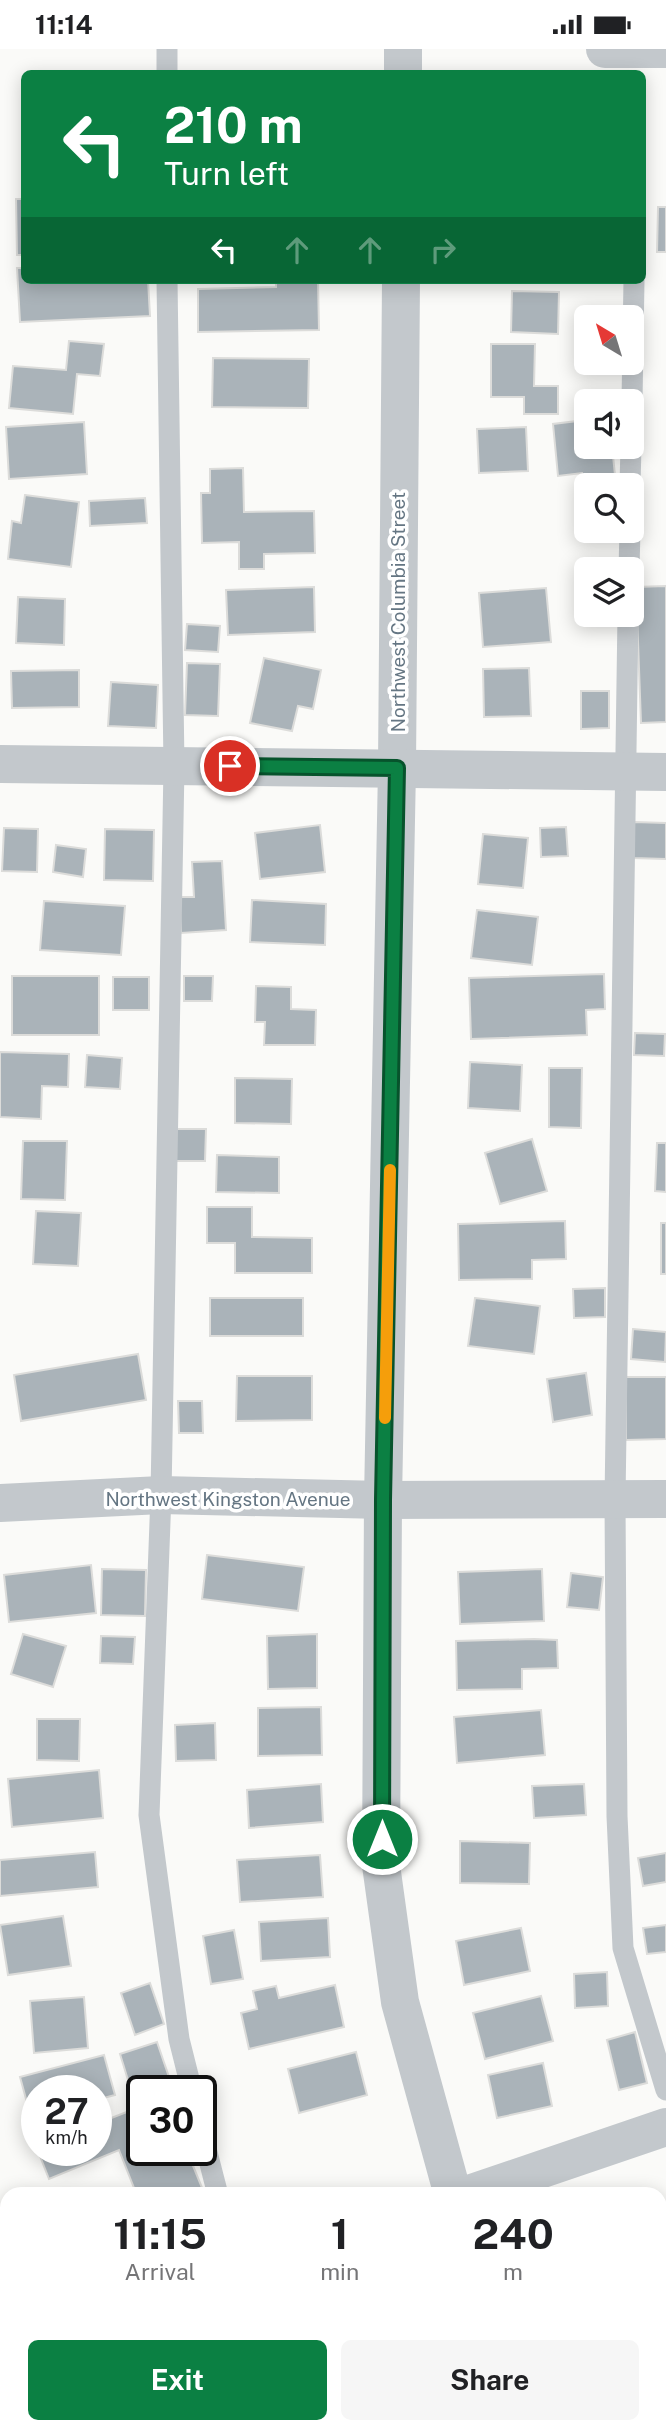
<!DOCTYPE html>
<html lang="en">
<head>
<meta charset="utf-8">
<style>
	body { margin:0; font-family:"Public Sans",sans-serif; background:#f6f6f6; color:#202124; height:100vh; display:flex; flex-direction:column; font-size:26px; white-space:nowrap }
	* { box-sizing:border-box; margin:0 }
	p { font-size:23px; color:#757577 }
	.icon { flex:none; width:38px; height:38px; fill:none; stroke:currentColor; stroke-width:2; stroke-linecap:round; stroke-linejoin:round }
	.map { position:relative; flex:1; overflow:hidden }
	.details { position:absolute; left:0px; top:2138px; width:667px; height:247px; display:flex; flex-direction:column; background:#fff; border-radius:21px 21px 0 0; box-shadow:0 4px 18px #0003 }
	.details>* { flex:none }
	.hud { position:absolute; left:21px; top:21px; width:625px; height:214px; border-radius:10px; box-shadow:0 4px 18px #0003; background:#0b8043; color:#fff; overflow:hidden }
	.needle { width:46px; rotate:322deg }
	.fabs { position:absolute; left:574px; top:256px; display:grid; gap:14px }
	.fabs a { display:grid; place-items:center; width:70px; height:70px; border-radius:10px; background:#fff; box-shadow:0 4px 18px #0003; font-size:35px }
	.speed { position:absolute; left:21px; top:2026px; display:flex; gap:14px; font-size:35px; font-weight:700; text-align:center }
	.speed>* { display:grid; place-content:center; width:91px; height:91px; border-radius:50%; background:#fff; box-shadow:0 4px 18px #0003; line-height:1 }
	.speed small { font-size:18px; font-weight:400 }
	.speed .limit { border:4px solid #111; border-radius:10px; background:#fff; color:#111 }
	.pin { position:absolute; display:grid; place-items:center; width:60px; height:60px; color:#fff; margin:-30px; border:4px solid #fff; border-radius:50%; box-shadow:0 2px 7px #0007 }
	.me { position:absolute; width:77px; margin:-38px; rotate:0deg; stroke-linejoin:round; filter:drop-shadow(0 0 5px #0008) }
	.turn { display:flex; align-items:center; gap:24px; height:147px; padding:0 28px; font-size:32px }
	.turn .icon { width:91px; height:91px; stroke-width:2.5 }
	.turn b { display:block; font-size:49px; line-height:60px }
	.lanes { display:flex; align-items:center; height:66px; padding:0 28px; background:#0003; justify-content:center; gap:35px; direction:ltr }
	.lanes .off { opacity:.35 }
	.eta { display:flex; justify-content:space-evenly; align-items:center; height:119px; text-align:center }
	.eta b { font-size:42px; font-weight:700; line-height:49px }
	.button { display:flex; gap:14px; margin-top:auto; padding:14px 28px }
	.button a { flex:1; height:80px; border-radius:10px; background:#0b8043; color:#fff; font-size:28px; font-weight:700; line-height:80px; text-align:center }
	.button a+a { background:#f6f6f6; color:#202124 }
	.status { display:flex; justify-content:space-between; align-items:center; height:49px; padding:0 35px; background:#fff; direction:ltr }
	.status svg { height:19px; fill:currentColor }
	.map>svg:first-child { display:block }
	.building { fill:#aab3b9; stroke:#dcdcda; stroke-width:2 }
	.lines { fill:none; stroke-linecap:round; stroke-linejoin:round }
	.service { stroke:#c3c8cc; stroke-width:21 }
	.minor { stroke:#c3c8cc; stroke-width:38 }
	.route-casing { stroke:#07532c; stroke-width:18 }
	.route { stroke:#0b8043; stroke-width:12 }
	.slow { stroke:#f59e0b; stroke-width:12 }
	.labels { text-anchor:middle; stroke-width:7; stroke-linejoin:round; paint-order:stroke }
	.street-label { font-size:19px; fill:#657683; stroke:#fff }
</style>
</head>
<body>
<div class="status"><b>11:14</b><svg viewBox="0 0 49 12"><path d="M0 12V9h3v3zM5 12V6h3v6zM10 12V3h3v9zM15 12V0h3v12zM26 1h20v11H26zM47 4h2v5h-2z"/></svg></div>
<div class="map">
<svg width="666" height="2385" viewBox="0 0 666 2385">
	<rect width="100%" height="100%" fill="#fafaf8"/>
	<g class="building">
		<path d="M 16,150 L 24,150 L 24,206 L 17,206 Z"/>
		<path d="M 658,158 L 666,158 L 666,203 L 657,203 Z"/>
		<path d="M 17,219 L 24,219 L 24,231 L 148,231 L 150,267 L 20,273 Z"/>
		<path d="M 276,231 L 318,231 L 319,281 L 198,283 L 198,240 L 276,238 Z"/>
		<path d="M 512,242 L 559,243 L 558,285 L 511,283 Z"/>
		<path d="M 69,292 L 104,295 L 100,327 L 77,325 L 73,365 L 9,359 L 13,317 L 66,321 Z"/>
		<path d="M 491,295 L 535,295 L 534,337 L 558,337 L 558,365 L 524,365 L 524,348 L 491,348 Z"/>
		<path d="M 213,309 L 309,310 L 308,359 L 212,358 Z"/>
		<path d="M 586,371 L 586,397 L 612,397 L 616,436 L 586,436 L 585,452 L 582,424 L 558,427 L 553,375 Z"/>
		<path d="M 84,373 L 87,425 L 9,430 L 6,378 Z"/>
		<path d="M 526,378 L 528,422 L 479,424 L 477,380 Z"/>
		<path d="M 243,419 L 244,463 L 314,462 L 315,504 L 264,505 L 264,520 L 239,520 L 239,493 L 202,494 L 201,444 L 210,444 L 210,420 Z"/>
		<path d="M 25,446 L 79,453 L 71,518 L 8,510 L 12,472 L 21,474 Z"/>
		<path d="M 145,449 L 147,474 L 90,477 L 89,452 Z"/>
		<path d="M 612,510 L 612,520 L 586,520 L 586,565 L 612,565 L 612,567 L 579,567 L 579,511 Z"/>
		<path d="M 666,537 L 666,673 L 641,674 L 636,538 Z"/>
		<path d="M 314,538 L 315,583 L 228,586 L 226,541 Z"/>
		<path d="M 546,539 L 551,593 L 483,598 L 479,544 Z"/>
		<path d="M 18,548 L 65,550 L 64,596 L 16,594 Z"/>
		<path d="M 187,575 L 220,577 L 218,603 L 185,601 Z"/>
		<path d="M 264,609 L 321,621 L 313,660 L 298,657 L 292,682 L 250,674 Z"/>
		<path d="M 187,614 L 220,615 L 218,667 L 185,666 Z"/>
		<path d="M 529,619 L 531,667 L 484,668 L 483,620 Z"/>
		<path d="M 79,621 L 79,658 L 12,659 L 11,622 Z"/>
		<path d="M 111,633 L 158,636 L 156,679 L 108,677 Z"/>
		<path d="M 581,642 L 609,642 L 609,679 L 581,680 Z"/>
		<path d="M 634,773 L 666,774 L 666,810 L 633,809 Z"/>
		<path d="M 320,776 L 325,823 L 260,830 L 255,784 Z"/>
		<path d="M 566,778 L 568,807 L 541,808 L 540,779 Z"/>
		<path d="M 4,779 L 38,780 L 37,823 L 2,822 Z"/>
		<path d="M 105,780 L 154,781 L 153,832 L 104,831 Z"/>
		<path d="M 483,785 L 528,789 L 523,839 L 478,835 Z"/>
		<path d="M 56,796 L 86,800 L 83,828 L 53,823 Z"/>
		<path d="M 222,812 L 226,881 L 181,884 L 179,848 L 194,848 L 192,813 Z"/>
		<path d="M 252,851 L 326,855 L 325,896 L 250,893 Z"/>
		<path d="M 44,852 L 125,857 L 121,906 L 40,901 Z"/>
		<path d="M 477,861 L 538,868 L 532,916 L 471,909 Z"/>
		<path d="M 604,925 L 605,960 L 586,961 L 587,986 L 471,990 L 469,929 Z"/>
		<rect x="12" y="927" width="87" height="59"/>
		<path d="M 184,927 L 213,927 L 212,952 L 184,952 Z"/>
		<rect x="113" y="928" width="36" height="33"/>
		<path d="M 256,937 L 291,938 L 291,960 L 316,961 L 315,996 L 264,996 L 265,973 L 255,973 Z"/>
		<path d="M 635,984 L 665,985 L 664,1007 L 634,1006 Z"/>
		<path d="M 0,1003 L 69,1005 L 68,1038 L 42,1037 L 41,1070 L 0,1068 Z"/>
		<path d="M 87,1006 L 122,1009 L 120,1040 L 85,1038 Z"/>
		<path d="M 470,1013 L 522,1016 L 520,1062 L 468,1059 Z"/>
		<path d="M 549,1019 L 582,1019 L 581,1079 L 549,1078 Z"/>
		<path d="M 235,1029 L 292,1030 L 291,1075 L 235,1074 Z"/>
		<path d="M 174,1080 L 206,1080 L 205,1112 L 174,1112 Z"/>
		<path d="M 532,1090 L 547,1142 L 500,1155 L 485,1104 Z"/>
		<path d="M 23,1092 L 67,1092 L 65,1151 L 21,1150 Z"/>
		<path d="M 657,1094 L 666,1094 L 666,1143 L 655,1142 Z"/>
		<path d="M 217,1106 L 279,1108 L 279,1144 L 216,1143 Z"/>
		<path d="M 207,1158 L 252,1158 L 252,1188 L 312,1189 L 312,1224 L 235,1224 L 235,1194 L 207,1194 Z"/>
		<path d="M 36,1162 L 81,1164 L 78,1217 L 33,1215 Z"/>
		<path d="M 565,1172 L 566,1210 L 532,1211 L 532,1230 L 459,1231 L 458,1175 Z"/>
		<rect x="661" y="1174" width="5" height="51"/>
		<path d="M 605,1239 L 605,1268 L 574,1269 L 573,1240 Z"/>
		<rect x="210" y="1249" width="93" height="38"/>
		<path d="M 475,1249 L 540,1257 L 534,1305 L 468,1297 Z"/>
		<path d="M 633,1280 L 666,1283 L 665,1313 L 631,1310 Z"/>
		<path d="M 138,1305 L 146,1351 L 21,1372 L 14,1326 Z"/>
		<path d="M 586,1324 L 592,1366 L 553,1373 L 547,1330 Z"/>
		<path d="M 237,1327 L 312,1327 L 312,1371 L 236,1372 Z"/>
		<path d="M 626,1328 L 666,1328 L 666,1390 L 626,1391 Z"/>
		<path d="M 178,1352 L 202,1352 L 203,1384 L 179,1384 Z"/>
		<path d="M 207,1506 L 304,1518 L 298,1562 L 202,1550 Z"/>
		<path d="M 91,1516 L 96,1564 L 9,1573 L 4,1526 Z"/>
		<path d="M 102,1520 L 146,1521 L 145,1567 L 101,1566 Z"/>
		<path d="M 542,1520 L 544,1572 L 460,1575 L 458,1523 Z"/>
		<path d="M 571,1524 L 603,1528 L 599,1561 L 567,1558 Z"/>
		<path d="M 23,1585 L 66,1597 L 53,1638 L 11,1625 Z"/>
		<path d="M 317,1585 L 317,1639 L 268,1640 L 267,1587 Z"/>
		<path d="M 101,1587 L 135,1588 L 133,1615 L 100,1614 Z"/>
		<path d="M 534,1590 L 557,1591 L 558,1619 L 522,1620 L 522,1640 L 457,1641 L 456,1592 Z"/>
		<path d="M 321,1658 L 322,1706 L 258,1707 L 258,1659 Z"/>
		<path d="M 541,1661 L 545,1706 L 457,1714 L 454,1668 Z"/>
		<path d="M 37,1670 L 80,1670 L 79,1712 L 37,1711 Z"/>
		<path d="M 215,1674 L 216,1711 L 176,1712 L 175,1676 Z"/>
		<path d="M 99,1721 L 103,1769 L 12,1778 L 8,1730 Z"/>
		<path d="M 321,1735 L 323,1773 L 249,1779 L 247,1741 Z"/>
		<path d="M 584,1735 L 586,1766 L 534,1769 L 532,1737 Z"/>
		<path d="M 460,1792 L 530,1794 L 529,1835 L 460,1834 Z"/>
		<path d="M 95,1803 L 98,1838 L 0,1847 L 0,1811 Z"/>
		<path d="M 666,1804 L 666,1833 L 643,1837 L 638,1809 Z"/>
		<path d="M 320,1806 L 323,1848 L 240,1853 L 237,1811 Z"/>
		<path d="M 63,1867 L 71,1917 L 8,1926 L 0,1876 Z"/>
		<path d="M 328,1869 L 330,1908 L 261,1912 L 259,1873 Z"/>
		<path d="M 666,1876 L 666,1903 L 647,1905 L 643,1879 Z"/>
		<path d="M 521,1879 L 530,1922 L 464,1936 L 456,1892 Z"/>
		<path d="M 234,1881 L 243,1930 L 211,1935 L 203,1887 Z"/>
		<path d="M 607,1923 L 608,1957 L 575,1959 L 574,1925 Z"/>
		<path d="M 150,1934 L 164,1975 L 135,1986 L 121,1944 Z"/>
		<path d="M 335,1936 L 344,1978 L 249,2000 L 241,1964 L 257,1960 L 253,1942 L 276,1937 L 279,1949 Z"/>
		<path d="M 541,1947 L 553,1992 L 485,2010 L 473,1964 Z"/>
		<path d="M 84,1948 L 88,1999 L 34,2004 L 30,1952 Z"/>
		<path d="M 635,1983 L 647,2034 L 619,2041 L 607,1991 Z"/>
		<path d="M 157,1993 L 170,2031 L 132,2044 L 120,2005 Z"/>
		<path d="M 356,2003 L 367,2046 L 299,2064 L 288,2020 Z"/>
		<path d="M 104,2006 L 115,2046 L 96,2051 L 96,2042 L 37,2042 L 37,2066 L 31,2068 L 20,2028 Z"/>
		<path d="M 543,2014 L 552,2057 L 497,2069 L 488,2026 Z"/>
		<path d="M 142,2057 L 142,2102 L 187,2102 L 205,2146 L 118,2146 L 134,2139 L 119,2101 L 49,2130 L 38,2102 L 96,2102 L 96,2075 Z"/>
		<path d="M 666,2206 L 666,2228 L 660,2215 L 660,2209 Z"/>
		<path d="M 660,2236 L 666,2247 L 666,2260 L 660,2264 Z"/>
		<path d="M 666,2312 L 666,2385 L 640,2385 L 635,2378 L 660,2378 L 660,2316 Z"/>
		<path d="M 165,2378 L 223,2378 L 226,2385 L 150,2385 Z"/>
		<path d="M 358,2378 L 380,2378 L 368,2385 L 362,2385 Z"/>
		<path d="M 403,2378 L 477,2378 L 481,2385 L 390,2385 Z"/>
	</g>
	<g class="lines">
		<g class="service">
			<path d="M 167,0 L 167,24"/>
			<path d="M 167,231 L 174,717 L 161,1446 L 149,1766 L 179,1990 L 192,2042"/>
			<path d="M 632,352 L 634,231"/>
			<path d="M 630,436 L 631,397"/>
			<path d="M 629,520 L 630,481"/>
			<path d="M 628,565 L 615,1451 L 617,1767 L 623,1899 L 666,2041"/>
			<path d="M 201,2080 L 218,2146"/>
			<path d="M 303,2378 L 306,2385"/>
		</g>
		<g class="minor">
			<path d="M 605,0 L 666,0"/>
			<path d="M 403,24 L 403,0"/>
			<path d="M 401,231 L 397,719 L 383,1451 L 381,1816 L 400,1953 L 453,2146"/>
			<path d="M 0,715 L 666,723"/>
			<path d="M 0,1454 L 161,1446 L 383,1451 L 666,1450"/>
			<path d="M 466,2146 L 666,2078"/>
			<path d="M 0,2206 L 7,2229"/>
			<path d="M 0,2305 L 7,2302"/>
			<path d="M 62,2378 L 65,2385"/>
			<path d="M 557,2378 L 560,2385"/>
		</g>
	</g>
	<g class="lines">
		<g class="route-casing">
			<path id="route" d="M 230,717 L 397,719 L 383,1451 L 382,1790"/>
		</g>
		<use href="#route" class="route"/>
		<path class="slow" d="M 385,1369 L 390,1121"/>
	</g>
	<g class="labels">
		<g class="street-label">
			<text transform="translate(398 563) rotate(-90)" y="7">Northwest Columbia Street</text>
			<text x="228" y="1457">Northwest Kingston Avenue</text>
		</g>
	</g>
</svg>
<div class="fabs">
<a><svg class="needle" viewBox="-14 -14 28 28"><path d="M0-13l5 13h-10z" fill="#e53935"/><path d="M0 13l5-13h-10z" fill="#757577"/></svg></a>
<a><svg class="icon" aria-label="sound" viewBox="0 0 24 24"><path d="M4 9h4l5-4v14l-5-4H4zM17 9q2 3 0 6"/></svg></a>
<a><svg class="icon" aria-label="search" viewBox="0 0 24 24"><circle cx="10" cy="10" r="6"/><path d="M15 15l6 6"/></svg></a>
<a><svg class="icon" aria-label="layers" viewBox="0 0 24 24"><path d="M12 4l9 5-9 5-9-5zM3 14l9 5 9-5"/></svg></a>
</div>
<div class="speed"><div>27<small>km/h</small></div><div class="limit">30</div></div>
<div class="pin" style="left:230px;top:717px;background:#d93025"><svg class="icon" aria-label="arrive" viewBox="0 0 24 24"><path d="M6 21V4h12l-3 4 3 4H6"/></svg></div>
<svg class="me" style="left:382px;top:1790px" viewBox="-20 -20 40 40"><circle r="17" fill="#0b8043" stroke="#fff" stroke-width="3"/><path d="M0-11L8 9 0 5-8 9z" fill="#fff"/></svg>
<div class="hud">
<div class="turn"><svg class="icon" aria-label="left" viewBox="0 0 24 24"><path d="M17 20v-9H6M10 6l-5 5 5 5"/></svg><div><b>210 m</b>Turn left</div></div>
<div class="lanes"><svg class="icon" aria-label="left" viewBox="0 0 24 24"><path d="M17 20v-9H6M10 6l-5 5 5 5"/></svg><svg class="icon off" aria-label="ahead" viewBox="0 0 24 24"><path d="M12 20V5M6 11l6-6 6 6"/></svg><svg class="icon off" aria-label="ahead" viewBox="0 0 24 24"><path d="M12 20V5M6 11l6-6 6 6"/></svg><svg class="icon off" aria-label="right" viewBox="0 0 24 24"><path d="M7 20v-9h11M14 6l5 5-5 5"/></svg></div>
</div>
<section class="details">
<div class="eta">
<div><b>11:15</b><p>Arrival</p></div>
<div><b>1</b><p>min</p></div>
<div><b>240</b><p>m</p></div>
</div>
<div class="button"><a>Exit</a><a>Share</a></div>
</section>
</div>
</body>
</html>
